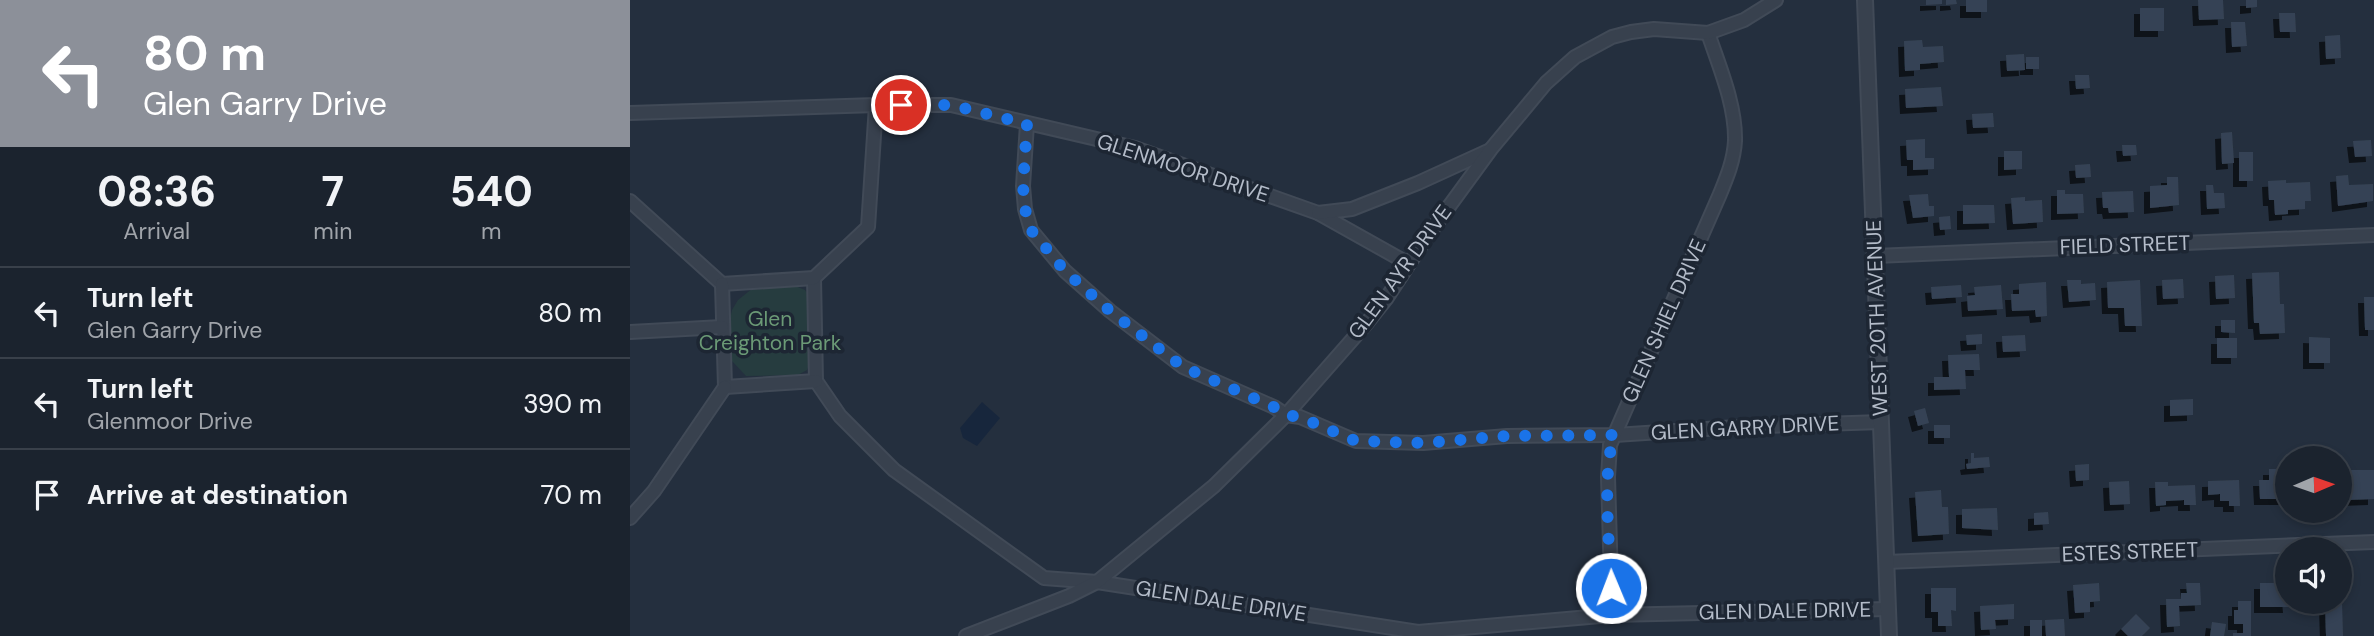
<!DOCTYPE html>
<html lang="en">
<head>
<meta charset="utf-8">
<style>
	body { margin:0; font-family:"DM Sans",sans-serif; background:#242b36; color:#f1f3f6; height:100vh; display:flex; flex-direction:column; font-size:26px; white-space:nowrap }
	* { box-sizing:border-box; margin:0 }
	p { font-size:23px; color:#a0a4aa }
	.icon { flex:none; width:38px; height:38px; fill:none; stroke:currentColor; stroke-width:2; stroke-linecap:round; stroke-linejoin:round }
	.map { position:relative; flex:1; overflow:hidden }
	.drawer { display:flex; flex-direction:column; background:#1b232e; width:630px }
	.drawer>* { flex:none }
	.banner { background:#8c9099; color:#fff; overflow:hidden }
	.needle { width:46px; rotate:88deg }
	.controls { position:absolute; left:1645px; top:446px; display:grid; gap:14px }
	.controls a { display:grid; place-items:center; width:77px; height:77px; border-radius:50%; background:#1b232e; box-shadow:0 4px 10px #0003,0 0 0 2px #39404a; font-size:35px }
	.pin { position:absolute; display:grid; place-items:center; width:60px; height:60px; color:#fff; margin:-30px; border:4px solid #fff; border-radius:50%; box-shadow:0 2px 7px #0007 }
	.me { position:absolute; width:77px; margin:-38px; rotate:359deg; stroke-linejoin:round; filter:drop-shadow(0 0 5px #0008) }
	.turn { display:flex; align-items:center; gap:24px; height:147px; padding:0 28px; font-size:32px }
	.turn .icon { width:91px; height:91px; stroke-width:2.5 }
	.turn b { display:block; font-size:49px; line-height:60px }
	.eta { display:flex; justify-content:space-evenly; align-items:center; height:119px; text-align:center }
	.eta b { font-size:42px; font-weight:700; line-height:49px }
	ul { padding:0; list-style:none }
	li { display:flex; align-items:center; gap:21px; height:91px; padding:0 28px; border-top:2px solid #39404a }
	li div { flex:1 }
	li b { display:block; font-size:26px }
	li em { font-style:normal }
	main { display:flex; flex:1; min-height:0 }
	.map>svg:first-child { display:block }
	.green { fill:#263c3f }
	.water { fill:#17263c }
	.building { fill:#364354; filter:url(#shadow) }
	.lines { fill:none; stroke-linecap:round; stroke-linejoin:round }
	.minor-casing { stroke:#414a57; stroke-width:16 }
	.tertiary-casing { stroke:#414a57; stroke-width:18 }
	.minor { stroke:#38414e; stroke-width:12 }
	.tertiary { stroke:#38414e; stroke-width:14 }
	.route { stroke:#1a73e8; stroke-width:12; stroke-dasharray:0 21.6 }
	.labels { text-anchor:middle; stroke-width:7; stroke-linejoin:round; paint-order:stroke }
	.street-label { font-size:21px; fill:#b4bcc9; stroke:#1d2633 }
	.park-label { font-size:21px; fill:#6b9a76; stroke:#1d2633 }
</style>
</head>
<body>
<main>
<section class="drawer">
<div class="banner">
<div class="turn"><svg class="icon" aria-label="left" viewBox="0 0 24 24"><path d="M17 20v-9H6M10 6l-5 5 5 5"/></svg><div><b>80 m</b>Glen Garry Drive</div></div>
</div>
<div class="eta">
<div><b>08:36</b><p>Arrival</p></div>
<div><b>7</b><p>min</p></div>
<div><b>540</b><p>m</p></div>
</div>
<ul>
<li><svg class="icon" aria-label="left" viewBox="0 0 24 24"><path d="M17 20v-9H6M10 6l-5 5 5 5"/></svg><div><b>Turn left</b><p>Glen Garry Drive</p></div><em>80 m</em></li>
<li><svg class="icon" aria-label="left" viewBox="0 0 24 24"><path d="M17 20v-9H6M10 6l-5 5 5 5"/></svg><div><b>Turn left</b><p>Glenmoor Drive</p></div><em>390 m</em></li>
<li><svg class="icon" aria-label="arrive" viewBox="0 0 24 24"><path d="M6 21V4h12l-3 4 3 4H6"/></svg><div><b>Arrive at destination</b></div><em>70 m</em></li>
</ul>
</section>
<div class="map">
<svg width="1744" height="636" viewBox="0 0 1744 636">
	<defs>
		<filter id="shadow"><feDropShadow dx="-6" dy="6" stdDeviation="0" flood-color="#0009"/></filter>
	</defs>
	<rect width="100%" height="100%" fill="#242f3e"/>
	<path class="green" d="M 163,285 L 175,290 L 179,296 L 180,363 L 177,370 L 168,375 L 116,376 L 102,361 L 100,319 L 102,310 L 108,300 L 123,288 Z"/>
	<path class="water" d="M 352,402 L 370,418 L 347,446 L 333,438 L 330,428 Z"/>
	<g class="building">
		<path d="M 1296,0 L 1312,0 L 1312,4 L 1296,5 Z"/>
		<path d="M 1316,0 L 1326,0 L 1327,4 L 1316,5 Z"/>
		<rect x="1336" y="0" width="21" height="12"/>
		<path d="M 1568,0 L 1593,0 L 1594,19 L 1569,20 Z"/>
		<path d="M 1616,0 L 1627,0 L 1627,7 L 1616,8 Z"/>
		<rect x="1510" y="8" width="24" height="23"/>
		<path d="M 1649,13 L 1665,13 L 1666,32 L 1650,32 Z"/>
		<path d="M 1601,22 L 1615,22 L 1617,46 L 1602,47 Z"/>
		<path d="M 1710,35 L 1711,58 L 1696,59 L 1695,36 Z"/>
		<path d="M 1292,40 L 1293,47 L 1313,46 L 1314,62 L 1290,64 L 1290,70 L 1275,71 L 1274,41 Z"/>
		<path d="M 1394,54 L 1395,70 L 1377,71 L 1376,55 Z"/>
		<rect x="1396" y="57" width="13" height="12"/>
		<path d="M 1445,75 L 1459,75 L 1460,88 L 1446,89 Z"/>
		<path d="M 1311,87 L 1313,106 L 1276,108 L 1275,89 Z"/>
		<path d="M 1363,113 L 1364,127 L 1343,128 L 1342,114 Z"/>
		<path d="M 1602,132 L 1604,163 L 1592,164 L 1591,133 Z"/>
		<path d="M 1295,139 L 1295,158 L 1304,158 L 1304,169 L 1283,170 L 1283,160 L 1277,160 L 1276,140 Z"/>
		<path d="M 1741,140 L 1742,156 L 1725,157 L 1723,141 Z"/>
		<path d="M 1492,145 L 1506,145 L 1507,155 L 1493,156 Z"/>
		<path d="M 1374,151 L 1392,151 L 1392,169 L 1374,170 Z"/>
		<rect x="1609" y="152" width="14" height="29"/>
		<path d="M 1460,164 L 1461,177 L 1446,178 L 1445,165 Z"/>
		<path d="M 1718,175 L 1719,185 L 1743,184 L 1743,201 L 1708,206 L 1706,176 Z"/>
		<path d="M 1537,177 L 1548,177 L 1549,205 L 1520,208 L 1520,186 L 1537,185 Z"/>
		<path d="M 1656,180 L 1656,183 L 1680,182 L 1681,201 L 1675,201 L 1675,209 L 1658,210 L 1658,214 L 1645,215 L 1644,200 L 1639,200 L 1638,181 Z"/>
		<path d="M 1576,185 L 1583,185 L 1584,193 L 1594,193 L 1595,208 L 1577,209 Z"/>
		<path d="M 1427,190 L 1435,190 L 1435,194 L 1453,194 L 1454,213 L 1427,214 Z"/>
		<path d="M 1503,191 L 1504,212 L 1479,213 L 1478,208 L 1473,208 L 1472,192 Z"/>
		<path d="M 1298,194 L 1299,206 L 1304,206 L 1304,216 L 1283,218 L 1279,195 Z"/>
		<path d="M 1395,197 L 1395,201 L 1412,200 L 1413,222 L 1383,224 L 1381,198 Z"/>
		<path d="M 1333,205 L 1364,205 L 1365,223 L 1333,224 Z"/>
		<path d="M 1320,216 L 1321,229 L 1310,230 L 1309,217 Z"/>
		<path d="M 1649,272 L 1650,304 L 1654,304 L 1655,333 L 1630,334 L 1629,323 L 1624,323 L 1622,273 Z"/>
		<path d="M 1604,275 L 1605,298 L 1586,299 L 1585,276 Z"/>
		<path d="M 1553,279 L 1554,298 L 1533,299 L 1532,280 Z"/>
		<path d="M 1437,280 L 1451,280 L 1451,284 L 1465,283 L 1466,300 L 1439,302 Z"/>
		<path d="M 1510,280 L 1512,326 L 1495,326 L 1494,308 L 1478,308 L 1477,282 Z"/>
		<path d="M 1416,282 L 1417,316 L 1406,317 L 1405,310 L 1382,311 L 1381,294 L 1389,294 L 1389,284 Z"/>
		<path d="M 1331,285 L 1332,297 L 1302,299 L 1301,287 Z"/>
		<path d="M 1371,285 L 1373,309 L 1338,311 L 1337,296 L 1345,295 L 1344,287 Z"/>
		<path d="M 1734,297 L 1744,297 L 1744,330 L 1735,330 Z"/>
		<path d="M 1591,320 L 1605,320 L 1605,333 L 1591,332 Z"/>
		<path d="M 1352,334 L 1352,344 L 1337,345 L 1336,335 Z"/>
		<path d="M 1395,335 L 1396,351 L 1373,352 L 1372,336 Z"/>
		<path d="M 1679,337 L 1700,338 L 1700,363 L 1679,363 Z"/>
		<rect x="1587" y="338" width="20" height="20"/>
		<path d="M 1349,354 L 1350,370 L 1335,370 L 1336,389 L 1304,390 L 1304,377 L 1319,377 L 1318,355 Z"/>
		<path d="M 1563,399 L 1563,415 L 1540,416 L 1540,400 Z"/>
		<path d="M 1295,408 L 1299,423 L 1288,426 L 1284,411 Z"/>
		<rect x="1304" y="425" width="16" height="13"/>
		<path d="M 1341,453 L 1344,453 L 1344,458 L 1359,457 L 1360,467 L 1337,469 L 1336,464 L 1341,463 Z"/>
		<path d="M 1459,464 L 1459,480 L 1446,481 L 1445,465 Z"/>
		<path d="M 1639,469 L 1656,469 L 1656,499 L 1630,499 L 1629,480 L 1639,480 Z"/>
		<path d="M 1718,470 L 1744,470 L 1744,499 L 1717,500 Z"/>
		<path d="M 1609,480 L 1610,506 L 1599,506 L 1599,501 L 1590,501 L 1590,494 L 1578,495 L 1578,481 Z"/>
		<path d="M 1499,481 L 1500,504 L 1480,505 L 1479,482 Z"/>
		<path d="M 1525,482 L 1538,482 L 1538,486 L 1565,485 L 1566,505 L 1554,505 L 1554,500 L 1536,501 L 1536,505 L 1526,506 Z"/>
		<path d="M 1311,490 L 1312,507 L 1318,507 L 1319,534 L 1288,536 L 1285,492 Z"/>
		<path d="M 1367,508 L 1368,530 L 1332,528 L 1332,509 Z"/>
		<path d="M 1418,512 L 1419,524 L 1404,525 L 1404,513 Z"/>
		<path d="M 1469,583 L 1470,601 L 1460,602 L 1460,612 L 1445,613 L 1443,585 Z"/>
		<path d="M 1556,583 L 1570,583 L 1571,605 L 1549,606 L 1550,626 L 1537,627 L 1536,599 L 1551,599 L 1551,593 L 1557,593 Z"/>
		<path d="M 1630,583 L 1657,583 L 1659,607 L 1630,607 Z"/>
		<path d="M 1301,588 L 1326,588 L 1326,611 L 1321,610 L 1322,626 L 1308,626 L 1308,612 L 1301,612 Z"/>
		<path d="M 1608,601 L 1621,601 L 1621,636 L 1603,636 L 1603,633 L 1613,633 L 1613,624 L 1604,624 L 1604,610 L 1608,610 Z"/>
		<path d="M 1695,602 L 1712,602 L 1713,636 L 1696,636 Z"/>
		<path d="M 1384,604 L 1384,619 L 1365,620 L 1366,629 L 1351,630 L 1350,606 Z"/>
		<path d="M 1506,614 L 1520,628 L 1512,636 L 1498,636 L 1491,629 Z"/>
		<path d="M 1434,619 L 1435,636 L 1416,636 L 1415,620 Z"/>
		<rect x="1400" y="620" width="12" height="16"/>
		<path d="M 1582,622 L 1596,624 L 1594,636 L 1580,636 Z"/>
	</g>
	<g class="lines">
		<g class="minor-casing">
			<g id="minor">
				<path d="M 0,113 L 246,105 L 321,105 L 505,148 L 688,213 L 779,264"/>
				<path d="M 397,124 L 393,186 L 395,209 L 401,230 L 435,271 L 480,311 L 553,367 L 644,407 L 656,415 L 670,417 L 726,441 L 793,443 L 877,436 L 985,435 L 1107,427 L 1251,422"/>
				<path d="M 0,201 L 92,284"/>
				<path d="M 688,213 L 722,209 L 788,183 L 858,151"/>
				<path d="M 1245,256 L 1744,235"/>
				<path d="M 184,278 L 186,381 L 210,416 L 264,470 L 414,578 L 467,582 L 788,632 L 982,615 L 1258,609"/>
				<path d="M 92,284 L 184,278 L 238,227 L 246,105"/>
				<path d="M 92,284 L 95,387"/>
				<path d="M 0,332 L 92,327"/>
				<path d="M 95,387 L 186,381"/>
				<path d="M 0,518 L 24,491 L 95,387"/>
				<path d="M 1256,562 L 1744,542"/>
				<path d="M 982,615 L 978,477 L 980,445 L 1090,194 C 1097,177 1104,160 1105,141 C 1106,105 1089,66 1078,33"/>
				<path d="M 336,636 L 439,596 L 467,582 L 584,486 L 656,415 L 736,324 L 756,299 L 796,238 L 861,149 L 916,83 L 945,57 L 982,37 L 1001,32 L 1024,29 L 1078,33 L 1114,20 L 1146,0"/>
			</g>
		</g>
		<g class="tertiary-casing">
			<path id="tertiary" d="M 1235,0 L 1259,636"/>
		</g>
		<use href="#minor" class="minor"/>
		<use href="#tertiary" class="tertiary"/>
	</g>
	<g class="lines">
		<path class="route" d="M 271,105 L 321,105 L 397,124 L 393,186 L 395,209 L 401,230 L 435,271 L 480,311 L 553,367 L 644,407 L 656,415 L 670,417 L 726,441 L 793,443 L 877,436 L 985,435 C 971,467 980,549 981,588"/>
	</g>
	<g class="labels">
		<g class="street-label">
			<text transform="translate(553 168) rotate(18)" y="7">GLENMOOR DRIVE</text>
			<text transform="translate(1495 245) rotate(-2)" y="7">FIELD STREET</text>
			<text transform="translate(770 272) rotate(-54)" y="7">GLEN AYR DRIVE</text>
			<text transform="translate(1247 318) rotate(-92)" y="7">WEST 20TH AVENUE</text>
			<text transform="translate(1034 321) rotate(-66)" y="7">GLEN SHIEL DRIVE</text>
			<text transform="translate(1115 428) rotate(-3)" y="7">GLEN GARRY DRIVE</text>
			<text transform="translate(1500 552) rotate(-2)" y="7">ESTES STREET</text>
			<text transform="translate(591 601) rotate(9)" y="7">GLEN DALE DRIVE</text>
			<text transform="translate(1155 611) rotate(-1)" y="7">GLEN DALE DRIVE</text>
		</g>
		<g class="park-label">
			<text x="140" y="326">Glen<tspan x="140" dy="24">Creighton Park</tspan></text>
		</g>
	</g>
</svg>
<div class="controls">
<a><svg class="needle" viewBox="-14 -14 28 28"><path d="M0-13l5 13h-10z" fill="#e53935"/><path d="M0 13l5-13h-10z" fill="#a0a4aa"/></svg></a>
<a><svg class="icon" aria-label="sound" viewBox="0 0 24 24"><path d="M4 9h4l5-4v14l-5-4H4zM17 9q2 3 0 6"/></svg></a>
</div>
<div class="pin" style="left:271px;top:105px;background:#d93025"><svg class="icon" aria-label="arrive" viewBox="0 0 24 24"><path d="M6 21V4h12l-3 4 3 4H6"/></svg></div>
<svg class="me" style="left:981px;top:588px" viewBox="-20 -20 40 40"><circle r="17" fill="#1a73e8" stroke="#fff" stroke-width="3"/><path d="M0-11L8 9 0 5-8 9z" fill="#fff"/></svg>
</div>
</main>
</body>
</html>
